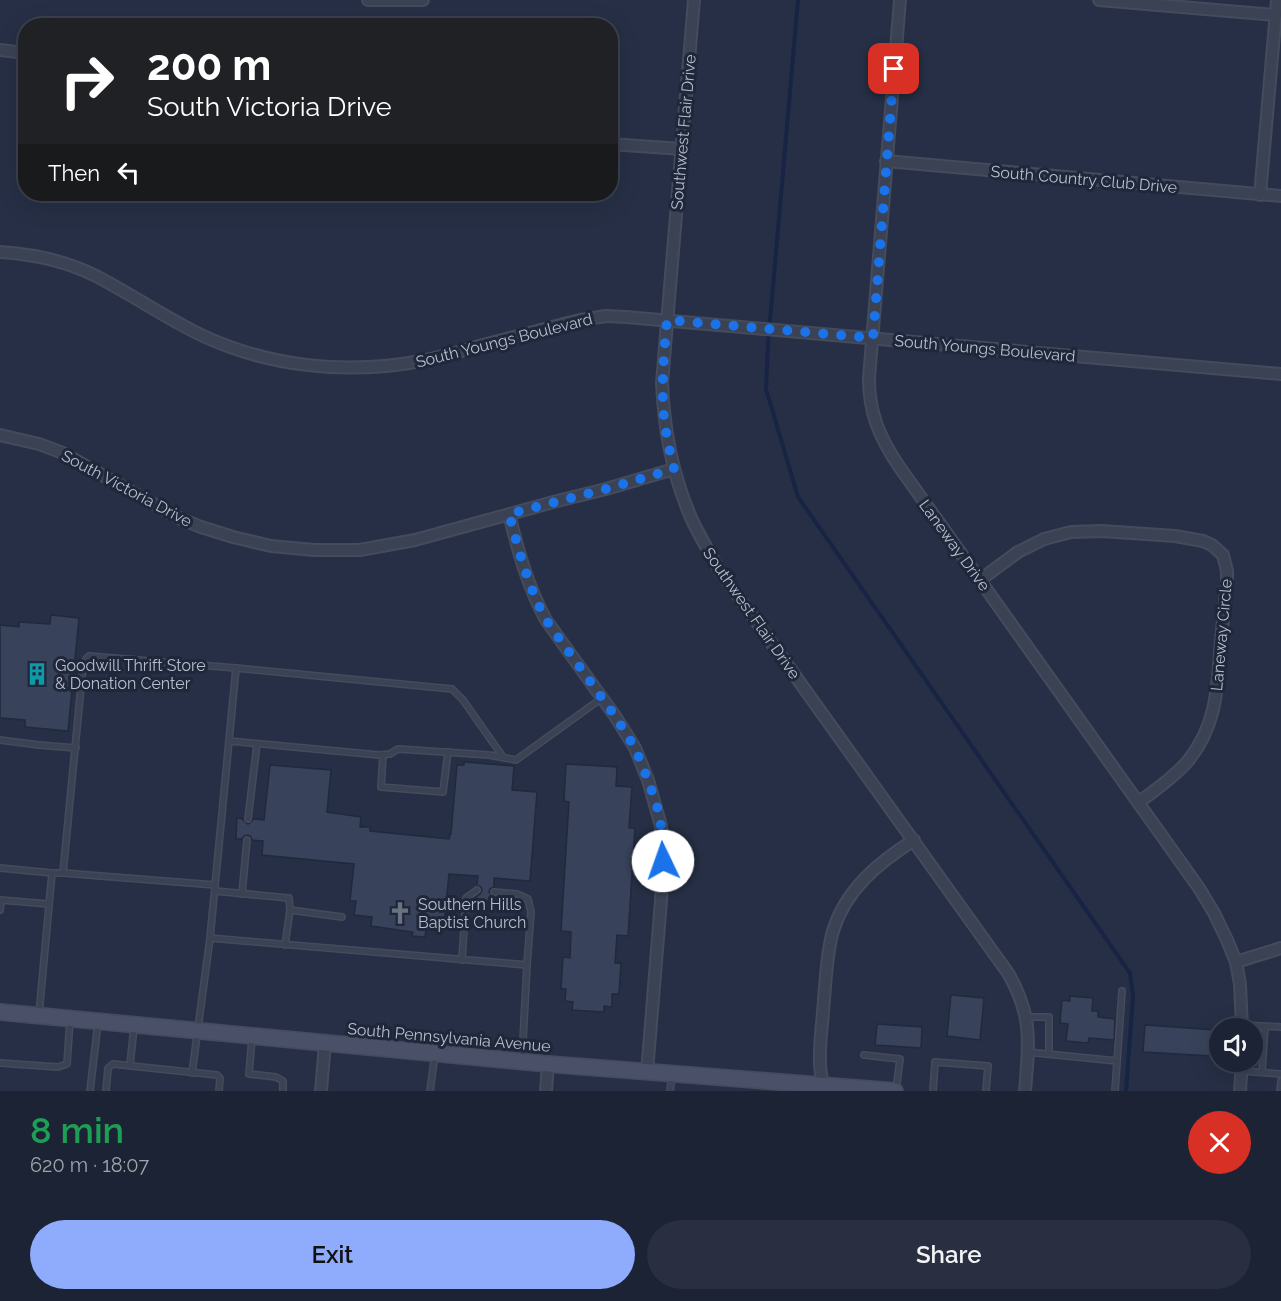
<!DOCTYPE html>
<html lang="en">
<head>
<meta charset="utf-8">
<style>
	body { margin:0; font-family:Raleway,sans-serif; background:#292f40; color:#f1f3f6; height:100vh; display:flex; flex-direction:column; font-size:22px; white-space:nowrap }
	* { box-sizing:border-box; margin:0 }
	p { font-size:20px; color:#a0a4ac }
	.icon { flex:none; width:33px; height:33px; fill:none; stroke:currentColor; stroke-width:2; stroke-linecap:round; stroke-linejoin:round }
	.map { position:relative; height:1091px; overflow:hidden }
	.details { display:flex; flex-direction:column; background:#1c2334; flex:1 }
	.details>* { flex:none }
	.top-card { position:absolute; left:18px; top:18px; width:600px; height:183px; border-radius:24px; box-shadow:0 6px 24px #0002,0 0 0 2px #3a404f; background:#202124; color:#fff; overflow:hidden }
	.buttons { position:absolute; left:1209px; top:1018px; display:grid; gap:12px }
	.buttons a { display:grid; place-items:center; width:54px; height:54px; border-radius:50%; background:#1c2334; box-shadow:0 6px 24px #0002,0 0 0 2px #3a404f; font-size:30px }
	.pin { position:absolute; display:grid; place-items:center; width:51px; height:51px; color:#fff; margin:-26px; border-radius:12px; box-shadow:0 3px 9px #0006 }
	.me { position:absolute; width:66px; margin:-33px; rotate:357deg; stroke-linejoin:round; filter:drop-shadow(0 0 4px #0008) }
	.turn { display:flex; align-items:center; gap:21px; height:126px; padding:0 30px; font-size:27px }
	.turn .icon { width:78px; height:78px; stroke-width:2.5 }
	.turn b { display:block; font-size:42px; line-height:51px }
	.then { display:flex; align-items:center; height:57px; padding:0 30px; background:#0003; gap:12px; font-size:22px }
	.round { display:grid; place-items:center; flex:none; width:63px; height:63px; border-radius:32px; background:#292f40 }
	.head { display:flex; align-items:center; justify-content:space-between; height:102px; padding:0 30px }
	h1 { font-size:36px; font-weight:600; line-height:45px; color:#1e9e55 }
	.primary-button { display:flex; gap:12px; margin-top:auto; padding:12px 30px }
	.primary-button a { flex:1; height:69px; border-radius:36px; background:#8eabfc; color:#111; font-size:24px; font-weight:600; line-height:69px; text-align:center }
	.primary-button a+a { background:#292f40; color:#f1f3f6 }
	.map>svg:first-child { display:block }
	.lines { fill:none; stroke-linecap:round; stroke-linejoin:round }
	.stream { stroke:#182444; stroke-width:4 }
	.building { fill:#38435b; stroke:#21293c; stroke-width:1.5 }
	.service-casing { stroke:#444b5d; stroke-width:8 }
	.minor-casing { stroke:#444b5d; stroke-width:14 }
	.secondary-casing { stroke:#444b5d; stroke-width:18 }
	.service { stroke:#3b4254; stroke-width:5 }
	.minor { stroke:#3b4254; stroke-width:10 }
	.secondary { stroke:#495067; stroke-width:15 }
	.route { stroke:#1a73e8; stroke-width:10; stroke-dasharray:0 18 }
	.labels { text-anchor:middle; stroke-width:6; stroke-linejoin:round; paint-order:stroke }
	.street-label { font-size:16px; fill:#b8becd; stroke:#1f273a }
	.poi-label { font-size:16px; fill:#b8becd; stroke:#1f273a; text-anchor:start }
</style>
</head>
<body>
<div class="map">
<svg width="1281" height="1091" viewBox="0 0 1281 1091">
	<rect width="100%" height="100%" fill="#262f45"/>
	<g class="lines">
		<path class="stream" d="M 798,0 L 768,344 L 766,389 L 798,497 L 1130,973 L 1133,996 L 1126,1091"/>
	</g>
	<g class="building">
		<path d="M 51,615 L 79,618 L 68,731 L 25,727 L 25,720 L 0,718 L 0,625 L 19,627 L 19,622 L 50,624 Z"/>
		<path d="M 464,762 L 514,766 L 512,790 L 537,792 L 530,881 L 494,878 L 494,887 L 490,889 L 489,892 L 493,897 L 493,901 L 476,900 L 476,897 L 480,894 L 482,890 L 481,887 L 477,885 L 478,876 L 449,874 L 444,924 L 427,922 L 425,937 L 412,936 L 413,932 L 371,926 L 372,917 L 354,915 L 356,901 L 350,901 L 354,864 L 262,855 L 263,841 L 252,840 L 251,837 L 248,835 L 244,836 L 242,839 L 236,839 L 237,818 L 243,819 L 245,822 L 248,824 L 251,822 L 253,819 L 264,820 L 270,765 L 331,770 L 327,812 L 361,817 L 360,827 L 370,827 L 370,831 L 449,839 L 450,834 L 451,834 L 457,765 L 464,765 Z"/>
		<path d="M 566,764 L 617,767 L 616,786 L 632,787 L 629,828 L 635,828 L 628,936 L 617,935 L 615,963 L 621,963 L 619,994 L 612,994 L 612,1007 L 604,1006 L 604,1012 L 572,1010 L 573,1002 L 565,1001 L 566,989 L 561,989 L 563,957 L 570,958 L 571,932 L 561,931 L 569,802 L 564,801 Z"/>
		<path d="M 951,995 L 984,998 L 980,1040 L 947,1036 Z"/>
		<path d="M 1070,996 L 1093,998 L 1092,1011 L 1098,1011 L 1098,1017 L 1115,1019 L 1114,1040 L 1089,1038 L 1088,1043 L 1066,1041 L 1068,1024 L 1060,1023 L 1062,1000 L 1070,1001 Z"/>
		<path d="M 877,1024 L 922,1027 L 921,1048 L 875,1045 Z"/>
		<path d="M 1145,1025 L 1215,1030 L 1213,1056 L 1143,1052 Z"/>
	</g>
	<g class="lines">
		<g class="service-casing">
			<g id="service">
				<path d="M 236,668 L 452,689 L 463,700 L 503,757"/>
				<path d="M 0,740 L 39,745 L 76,748"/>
				<path d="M 229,741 L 379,755 L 390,754 L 398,749 L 489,755 L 516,760 L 602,698"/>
				<path d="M 383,755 L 381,787 L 443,792 L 448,752"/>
				<path d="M 248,819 L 257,744"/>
				<path d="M 0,868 L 52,873 L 39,1014"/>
				<path d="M 52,873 L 63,873 L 83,666 L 86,659 L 89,656 L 236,668 L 210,938"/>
				<path d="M 63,873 L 215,885"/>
				<path d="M 215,891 L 289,898 L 290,910"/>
				<path d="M 494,892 L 517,894 L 528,899 L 531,912 L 527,965"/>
				<path d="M 242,894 L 247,840"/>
				<path d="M 0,900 L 49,904"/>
				<path d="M 0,910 L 1,900"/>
				<path d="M 285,945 L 290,910 L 342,917"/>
				<path d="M 462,960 L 466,898 L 477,890"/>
				<path d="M 1026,1017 L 1049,1017 L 1049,1054"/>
				<path d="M 1242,1025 L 1281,1027"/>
				<path d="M 252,1038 L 249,1074 L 276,1077 L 283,1081 L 283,1091"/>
				<path d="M 1027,1052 L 1117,1061"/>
				<path d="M 864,1055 L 900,1059 L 896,1091"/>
				<path d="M 0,1063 L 58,1067 L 67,1064 L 70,1020"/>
				<path d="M 130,1065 L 134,1027"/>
				<path d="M 1242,1071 L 1281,1074"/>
				<path d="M 1262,1072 L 1265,1027"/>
				<path d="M 192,1073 L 210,938 L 527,965 L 522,1059"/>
				<path d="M 90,1091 L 98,1023"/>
				<path d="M 106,1091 L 108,1068 L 113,1064 L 217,1075 L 220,1078 L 219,1091"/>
				<path d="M 430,1091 L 435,1054"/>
				<path d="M 670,1091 L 672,1076"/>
				<path d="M 933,1091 L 935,1062 L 988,1066 L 986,1091"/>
				<path d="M 1115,1091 L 1122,991"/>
				<path d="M 1280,1091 L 1281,1081"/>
			</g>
		</g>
		<g class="minor-casing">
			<g id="minor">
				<path d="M 368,0 L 423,0"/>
				<path d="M 694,0 L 662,383 C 664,431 673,478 693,522 C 701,539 711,555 720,571 L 1008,973 C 1033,1016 1029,1043 1025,1091"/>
				<path d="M 900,0 L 869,378 C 869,413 879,436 898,465 L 1199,888 L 1214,913 L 1227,940 L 1236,962 L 1240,984 L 1242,1029"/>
				<path d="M 1099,0 L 1276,15"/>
				<path d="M 0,50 L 26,53"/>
				<path d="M 610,144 L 682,149"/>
				<path d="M 886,161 L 1281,196"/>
				<path d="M 1260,195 L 1277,0"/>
				<path d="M 0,252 C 34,254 66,261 96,276 C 131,294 164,317 199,334 C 268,367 346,375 421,361 C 442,357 462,351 483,345 C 515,337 547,328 580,320 L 606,316 L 626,317 L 1281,374"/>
				<path d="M 0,435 L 39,444 L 63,453 L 150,502 L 181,519 L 201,527 L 233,537 L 271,546 L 314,550 L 360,550 L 415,540 L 557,501 L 606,489 L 674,469"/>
				<path d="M 509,514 C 518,551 528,587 546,620 L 615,716 L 635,748 L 648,780 L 661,826 L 663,861 L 661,901 L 647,1072"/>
				<path d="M 980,580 L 1018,552 L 1044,539 L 1071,532 L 1102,531 L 1175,536 L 1203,541 L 1212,545 L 1223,555 L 1227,571 L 1227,585 C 1224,607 1222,630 1220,653 C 1217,694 1215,727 1188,761 C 1174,777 1156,790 1139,802"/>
				<path d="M 1236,962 L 1281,948"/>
				<path d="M 823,1086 C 822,1078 820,1071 820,1063 C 819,1042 823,1020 824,999 C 826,976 827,952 833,931 C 846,889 878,863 914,840"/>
				<path d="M 321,1091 L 325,1043"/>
				<path d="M 546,1091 L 548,1064"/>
				<path d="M 1240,1091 L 1242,1062"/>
			</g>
		</g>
		<g class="secondary-casing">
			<path id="secondary" d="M 0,1012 L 548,1064 L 895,1091"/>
		</g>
		<use href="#service" class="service"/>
		<use href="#minor" class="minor"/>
		<use href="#secondary" class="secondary"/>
	</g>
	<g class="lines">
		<path class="route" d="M 663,861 L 661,826 L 657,806 L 648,780 L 635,748 L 615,716 L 546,620 C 528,586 519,551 509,514 L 606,489 L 674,469 C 670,452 666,435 664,418 C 661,385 664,353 667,320 L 873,338 L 894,69"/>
	</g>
	<defs>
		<g id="building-bare" transform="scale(1.8)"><path d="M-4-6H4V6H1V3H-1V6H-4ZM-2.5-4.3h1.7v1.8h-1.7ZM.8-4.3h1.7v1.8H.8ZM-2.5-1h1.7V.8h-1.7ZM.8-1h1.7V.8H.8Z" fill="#0f9aa8" stroke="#1f273a" stroke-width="2.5" paint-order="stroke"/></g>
		<g id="church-bare" transform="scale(1.8)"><path d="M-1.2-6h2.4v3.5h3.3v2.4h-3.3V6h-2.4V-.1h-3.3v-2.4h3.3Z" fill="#6b7280" stroke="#1f273a" stroke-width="2.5" paint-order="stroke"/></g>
	</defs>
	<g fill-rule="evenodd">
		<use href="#building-bare" x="37" y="674"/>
		<use href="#church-bare" x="400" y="913"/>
	</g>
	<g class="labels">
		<g class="street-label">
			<text transform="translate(683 132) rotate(-85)" y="6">Southwest Flair Drive</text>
			<text transform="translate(1084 179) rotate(5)" y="6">South Country Club Drive</text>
			<text transform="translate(504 340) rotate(-14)" y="6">South Youngs Boulevard</text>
			<text transform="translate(985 348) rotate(5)" y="6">South Youngs Boulevard</text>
			<text transform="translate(127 488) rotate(28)" y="6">South Victoria Drive</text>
			<text transform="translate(955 545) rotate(54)" y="6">Laneway Drive</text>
			<text transform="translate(752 613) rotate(55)" y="6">Southwest Flair Drive</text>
			<text transform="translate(1221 635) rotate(-85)" y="6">Laneway Circle</text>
			<text transform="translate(449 1037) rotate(5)" y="6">South Pennsylvania Avenue</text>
		</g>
		<g class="poi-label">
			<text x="55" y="671">Goodwill Thrift Store<tspan x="55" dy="18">&amp; Donation Center</tspan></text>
			<text x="418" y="910">Southern Hills<tspan x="418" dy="18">Baptist Church</tspan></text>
		</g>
	</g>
</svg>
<div class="buttons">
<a><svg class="icon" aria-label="sound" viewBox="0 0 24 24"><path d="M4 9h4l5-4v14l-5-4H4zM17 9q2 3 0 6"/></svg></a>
</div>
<div class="pin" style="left:894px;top:69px;background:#d93025"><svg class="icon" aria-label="arrive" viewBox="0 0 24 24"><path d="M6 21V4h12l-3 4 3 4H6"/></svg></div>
<svg class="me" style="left:663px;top:861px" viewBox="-20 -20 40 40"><circle r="19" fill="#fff"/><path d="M0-13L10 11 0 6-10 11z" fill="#1a73e8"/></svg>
<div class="top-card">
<div class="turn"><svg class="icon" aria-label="right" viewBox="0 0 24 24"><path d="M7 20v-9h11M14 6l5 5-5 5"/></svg><div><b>200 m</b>South Victoria Drive</div></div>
<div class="then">Then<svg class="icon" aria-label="left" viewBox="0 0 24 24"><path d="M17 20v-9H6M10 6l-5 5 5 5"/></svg></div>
</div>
</div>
<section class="details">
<div class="head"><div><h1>8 min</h1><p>620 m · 18:07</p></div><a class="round" style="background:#d93025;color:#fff"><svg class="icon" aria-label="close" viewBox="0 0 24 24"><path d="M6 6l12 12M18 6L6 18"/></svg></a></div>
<div class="primary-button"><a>Exit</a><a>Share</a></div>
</section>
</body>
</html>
